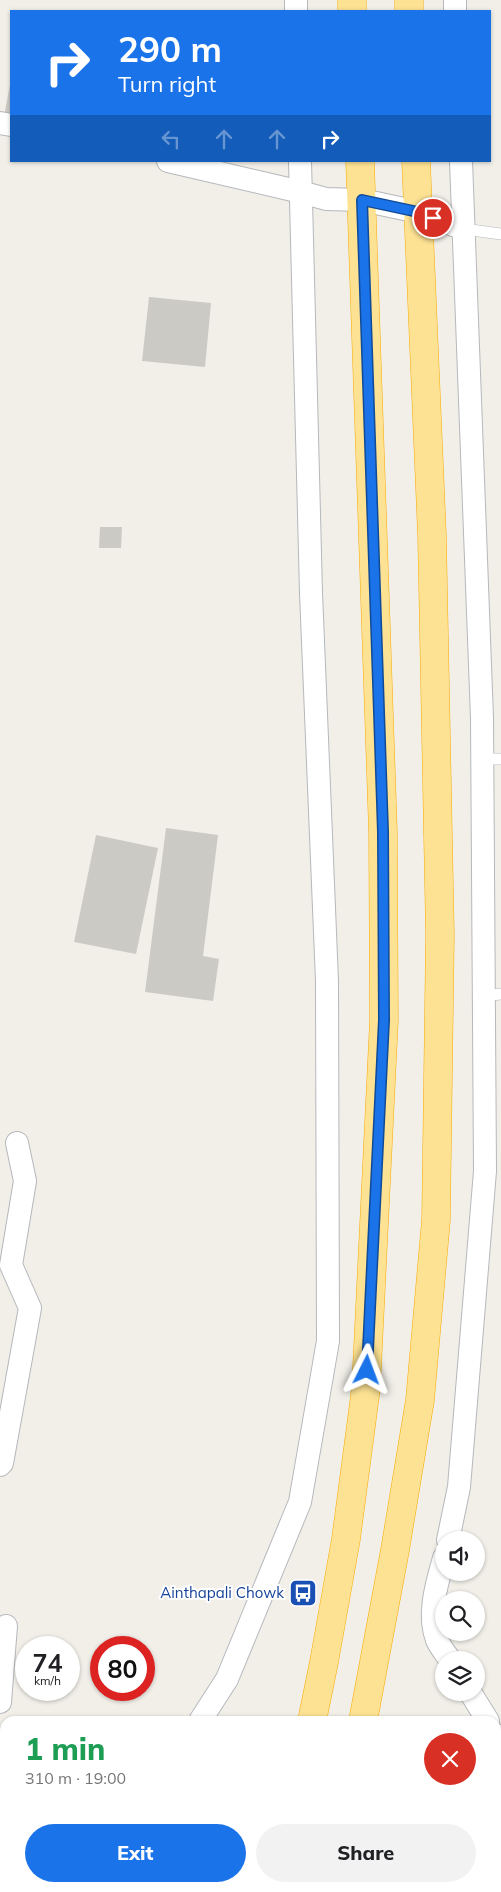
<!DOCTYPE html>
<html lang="en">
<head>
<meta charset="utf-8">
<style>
	body { margin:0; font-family:Mulish,sans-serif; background:#f2f2f2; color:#202124; height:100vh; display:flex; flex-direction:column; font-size:19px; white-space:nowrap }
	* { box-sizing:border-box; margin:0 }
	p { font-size:16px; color:#757577 }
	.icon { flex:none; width:28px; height:28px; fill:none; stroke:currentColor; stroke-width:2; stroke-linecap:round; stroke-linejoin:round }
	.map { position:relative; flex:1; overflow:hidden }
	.drawer { position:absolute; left:0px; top:1716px; width:501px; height:176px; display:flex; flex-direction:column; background:#fff; border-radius:15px 15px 0 0; box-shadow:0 1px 4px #0004 }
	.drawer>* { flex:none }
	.hud { position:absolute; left:10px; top:10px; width:481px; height:152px; border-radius:0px; box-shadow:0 1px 4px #0004; background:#1a73e8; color:#fff; overflow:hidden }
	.controls { position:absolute; left:435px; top:1531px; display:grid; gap:10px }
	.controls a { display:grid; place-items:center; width:50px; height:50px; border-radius:50%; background:#fff; box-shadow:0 1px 4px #0004; font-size:25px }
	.speed { position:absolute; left:15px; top:1636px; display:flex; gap:10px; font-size:25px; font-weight:700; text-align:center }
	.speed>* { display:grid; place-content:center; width:65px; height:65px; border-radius:50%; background:#fff; box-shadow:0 1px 4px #0004; line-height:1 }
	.speed small { font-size:12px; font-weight:400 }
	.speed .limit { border:8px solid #d22; background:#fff; color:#111 }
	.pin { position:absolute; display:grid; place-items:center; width:42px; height:42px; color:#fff; margin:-21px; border:2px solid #fff; border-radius:50%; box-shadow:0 1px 5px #0007 }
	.me { position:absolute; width:55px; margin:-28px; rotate:3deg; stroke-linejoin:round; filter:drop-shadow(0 0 4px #0008) }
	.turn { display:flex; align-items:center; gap:18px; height:105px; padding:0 25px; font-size:22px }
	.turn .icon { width:65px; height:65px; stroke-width:2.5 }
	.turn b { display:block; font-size:35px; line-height:42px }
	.lanes { display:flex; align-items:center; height:48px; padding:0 25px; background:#0003; justify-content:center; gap:25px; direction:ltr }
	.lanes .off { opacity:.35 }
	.round { display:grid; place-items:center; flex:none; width:52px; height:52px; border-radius:26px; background:#f2f2f2 }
	.summary { display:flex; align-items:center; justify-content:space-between; height:85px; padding:0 25px }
	h1 { font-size:30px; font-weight:800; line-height:38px; color:#1e9e55 }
	.action { display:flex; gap:10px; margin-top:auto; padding:10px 25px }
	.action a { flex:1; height:58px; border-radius:30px; background:#1a73e8; color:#fff; font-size:20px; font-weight:800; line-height:58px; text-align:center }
	.action a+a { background:#f2f2f2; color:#202124 }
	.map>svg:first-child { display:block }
	.building { fill:#cccac5 }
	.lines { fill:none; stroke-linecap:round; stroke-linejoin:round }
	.lane-casing { stroke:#b5b8bc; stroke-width:12 }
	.street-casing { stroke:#b5b8bc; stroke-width:24 }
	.secondary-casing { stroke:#b6babf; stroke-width:29 }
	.highway-casing { stroke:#f9ab00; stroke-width:29 }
	.lane { stroke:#fff; stroke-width:11 }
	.street { stroke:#fff; stroke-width:22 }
	.secondary { stroke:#fff; stroke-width:28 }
	.highway { stroke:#fde293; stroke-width:28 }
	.route-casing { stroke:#114b97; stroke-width:12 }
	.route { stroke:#1a73e8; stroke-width:9 }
	.labels { text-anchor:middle; stroke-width:4; stroke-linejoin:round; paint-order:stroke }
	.transit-label { font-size:15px; fill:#164399; stroke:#fff; text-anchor:end }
</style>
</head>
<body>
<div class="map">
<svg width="501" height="1892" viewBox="0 0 501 1892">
	<rect width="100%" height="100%" fill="#f1efe8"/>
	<g class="building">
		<path d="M 10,85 L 11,85 L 11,117 L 4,116 Z"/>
		<path d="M 149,297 L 211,303 L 205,367 L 142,361 Z"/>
		<path d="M 100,527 L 122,527 L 121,548 L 99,548 Z"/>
		<path d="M 166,828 L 218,835 L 203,956 L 219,959 L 213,1001 L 145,992 Z"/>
		<path d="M 96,835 L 158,848 L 136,954 L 74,942 Z"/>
	</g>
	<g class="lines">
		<g class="lane-casing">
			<g id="lane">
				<path d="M 464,229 L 501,234"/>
				<path d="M 482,759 L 501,759"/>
				<path d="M 484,996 L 501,994"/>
				<path d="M 496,1866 L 501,1868"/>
			</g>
		</g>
		<g class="street-casing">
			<g id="street">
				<path d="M 296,0 L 296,11"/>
				<path d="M 455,0 L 455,11"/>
				<path d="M 0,123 L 11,125"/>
				<path d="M 168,161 L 301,192 L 326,199 L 362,200 L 418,212 L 464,229"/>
				<path d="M 0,1465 L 2,1463 L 30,1308 L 11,1265 L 25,1181 L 17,1143"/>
				<path d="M 448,1540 L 459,1487 L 485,1171 L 482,718 L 461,161"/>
				<path d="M 444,1558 C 437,1583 427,1614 437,1640 C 440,1647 446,1654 450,1660"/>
				<path d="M 470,1692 L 488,1721"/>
				<path d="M 0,1702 L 6,1626"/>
				<path d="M 200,1721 L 227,1679 L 300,1502 L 328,1341 L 327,981 L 311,593 L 300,161"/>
				<path d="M 496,1735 L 501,1743"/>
			</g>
		</g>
		<g class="secondary-casing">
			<g id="secondary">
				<path d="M 496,1770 L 501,1769"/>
				<path d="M 0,1808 L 5,1808"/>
			</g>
		</g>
		<g class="highway-casing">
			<g id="highway">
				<path d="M 352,0 L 352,11"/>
				<path d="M 409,0 L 409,11"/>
				<path d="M 312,1721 L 324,1662 L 346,1539 L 366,1388 L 384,1020 L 383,832 L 360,161"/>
				<path d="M 363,1721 L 395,1550 L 420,1400 L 436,1220 L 440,935 L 432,535 L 416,161"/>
				<path d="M 269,1892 L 271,1888"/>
				<path d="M 319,1892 L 320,1888"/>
			</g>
		</g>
		<use href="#lane" class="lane"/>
		<use href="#street" class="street"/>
		<use href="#secondary" class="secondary"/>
		<use href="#highway" class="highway"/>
	</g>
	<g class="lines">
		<g class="route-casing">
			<path id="route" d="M 367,1370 L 384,1020 L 383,832 L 362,200 L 418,212 L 433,218"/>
		</g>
		<use href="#route" class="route"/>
	</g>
	<defs>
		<g id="bus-square" transform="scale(1.4375)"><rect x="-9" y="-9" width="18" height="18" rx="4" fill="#1a4fb4" stroke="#fff"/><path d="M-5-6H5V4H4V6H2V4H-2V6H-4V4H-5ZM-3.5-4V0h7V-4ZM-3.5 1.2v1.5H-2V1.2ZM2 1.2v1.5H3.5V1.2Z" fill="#fff"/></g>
	</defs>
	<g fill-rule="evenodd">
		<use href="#bus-square" x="303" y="1593"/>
	</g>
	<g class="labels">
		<g class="transit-label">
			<text x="284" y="1598">Ainthapali Chowk</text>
		</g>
	</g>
</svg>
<div class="controls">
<a><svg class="icon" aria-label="sound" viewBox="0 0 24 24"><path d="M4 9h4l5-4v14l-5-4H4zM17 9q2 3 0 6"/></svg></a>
<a><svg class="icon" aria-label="search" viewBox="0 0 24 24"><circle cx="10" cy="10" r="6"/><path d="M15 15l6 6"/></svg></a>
<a><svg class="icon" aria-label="layers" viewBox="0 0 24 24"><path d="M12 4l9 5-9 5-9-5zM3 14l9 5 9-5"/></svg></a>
</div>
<div class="speed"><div>74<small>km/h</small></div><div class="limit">80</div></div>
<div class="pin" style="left:433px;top:218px;background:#d93025"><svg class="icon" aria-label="arrive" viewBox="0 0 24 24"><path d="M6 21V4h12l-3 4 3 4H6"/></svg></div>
<svg class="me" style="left:367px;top:1370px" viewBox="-20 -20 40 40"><path d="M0-17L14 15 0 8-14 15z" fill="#1a73e8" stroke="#fff" stroke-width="4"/></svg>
<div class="hud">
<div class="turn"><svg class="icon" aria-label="right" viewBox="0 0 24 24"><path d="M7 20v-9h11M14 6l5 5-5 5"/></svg><div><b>290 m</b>Turn right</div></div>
<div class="lanes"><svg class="icon off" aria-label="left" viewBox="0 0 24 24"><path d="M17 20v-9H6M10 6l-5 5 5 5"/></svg><svg class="icon off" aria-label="ahead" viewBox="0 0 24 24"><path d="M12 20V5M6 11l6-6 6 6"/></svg><svg class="icon off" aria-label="ahead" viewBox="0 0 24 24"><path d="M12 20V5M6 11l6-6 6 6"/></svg><svg class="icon" aria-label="right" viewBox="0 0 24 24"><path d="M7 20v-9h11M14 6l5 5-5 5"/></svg></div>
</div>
<section class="drawer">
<div class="summary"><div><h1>1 min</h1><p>310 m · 19:00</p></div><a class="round" style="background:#d93025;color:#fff"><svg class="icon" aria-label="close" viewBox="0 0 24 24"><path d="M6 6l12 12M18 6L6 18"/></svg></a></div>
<div class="action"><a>Exit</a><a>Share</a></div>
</section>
</div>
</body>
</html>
